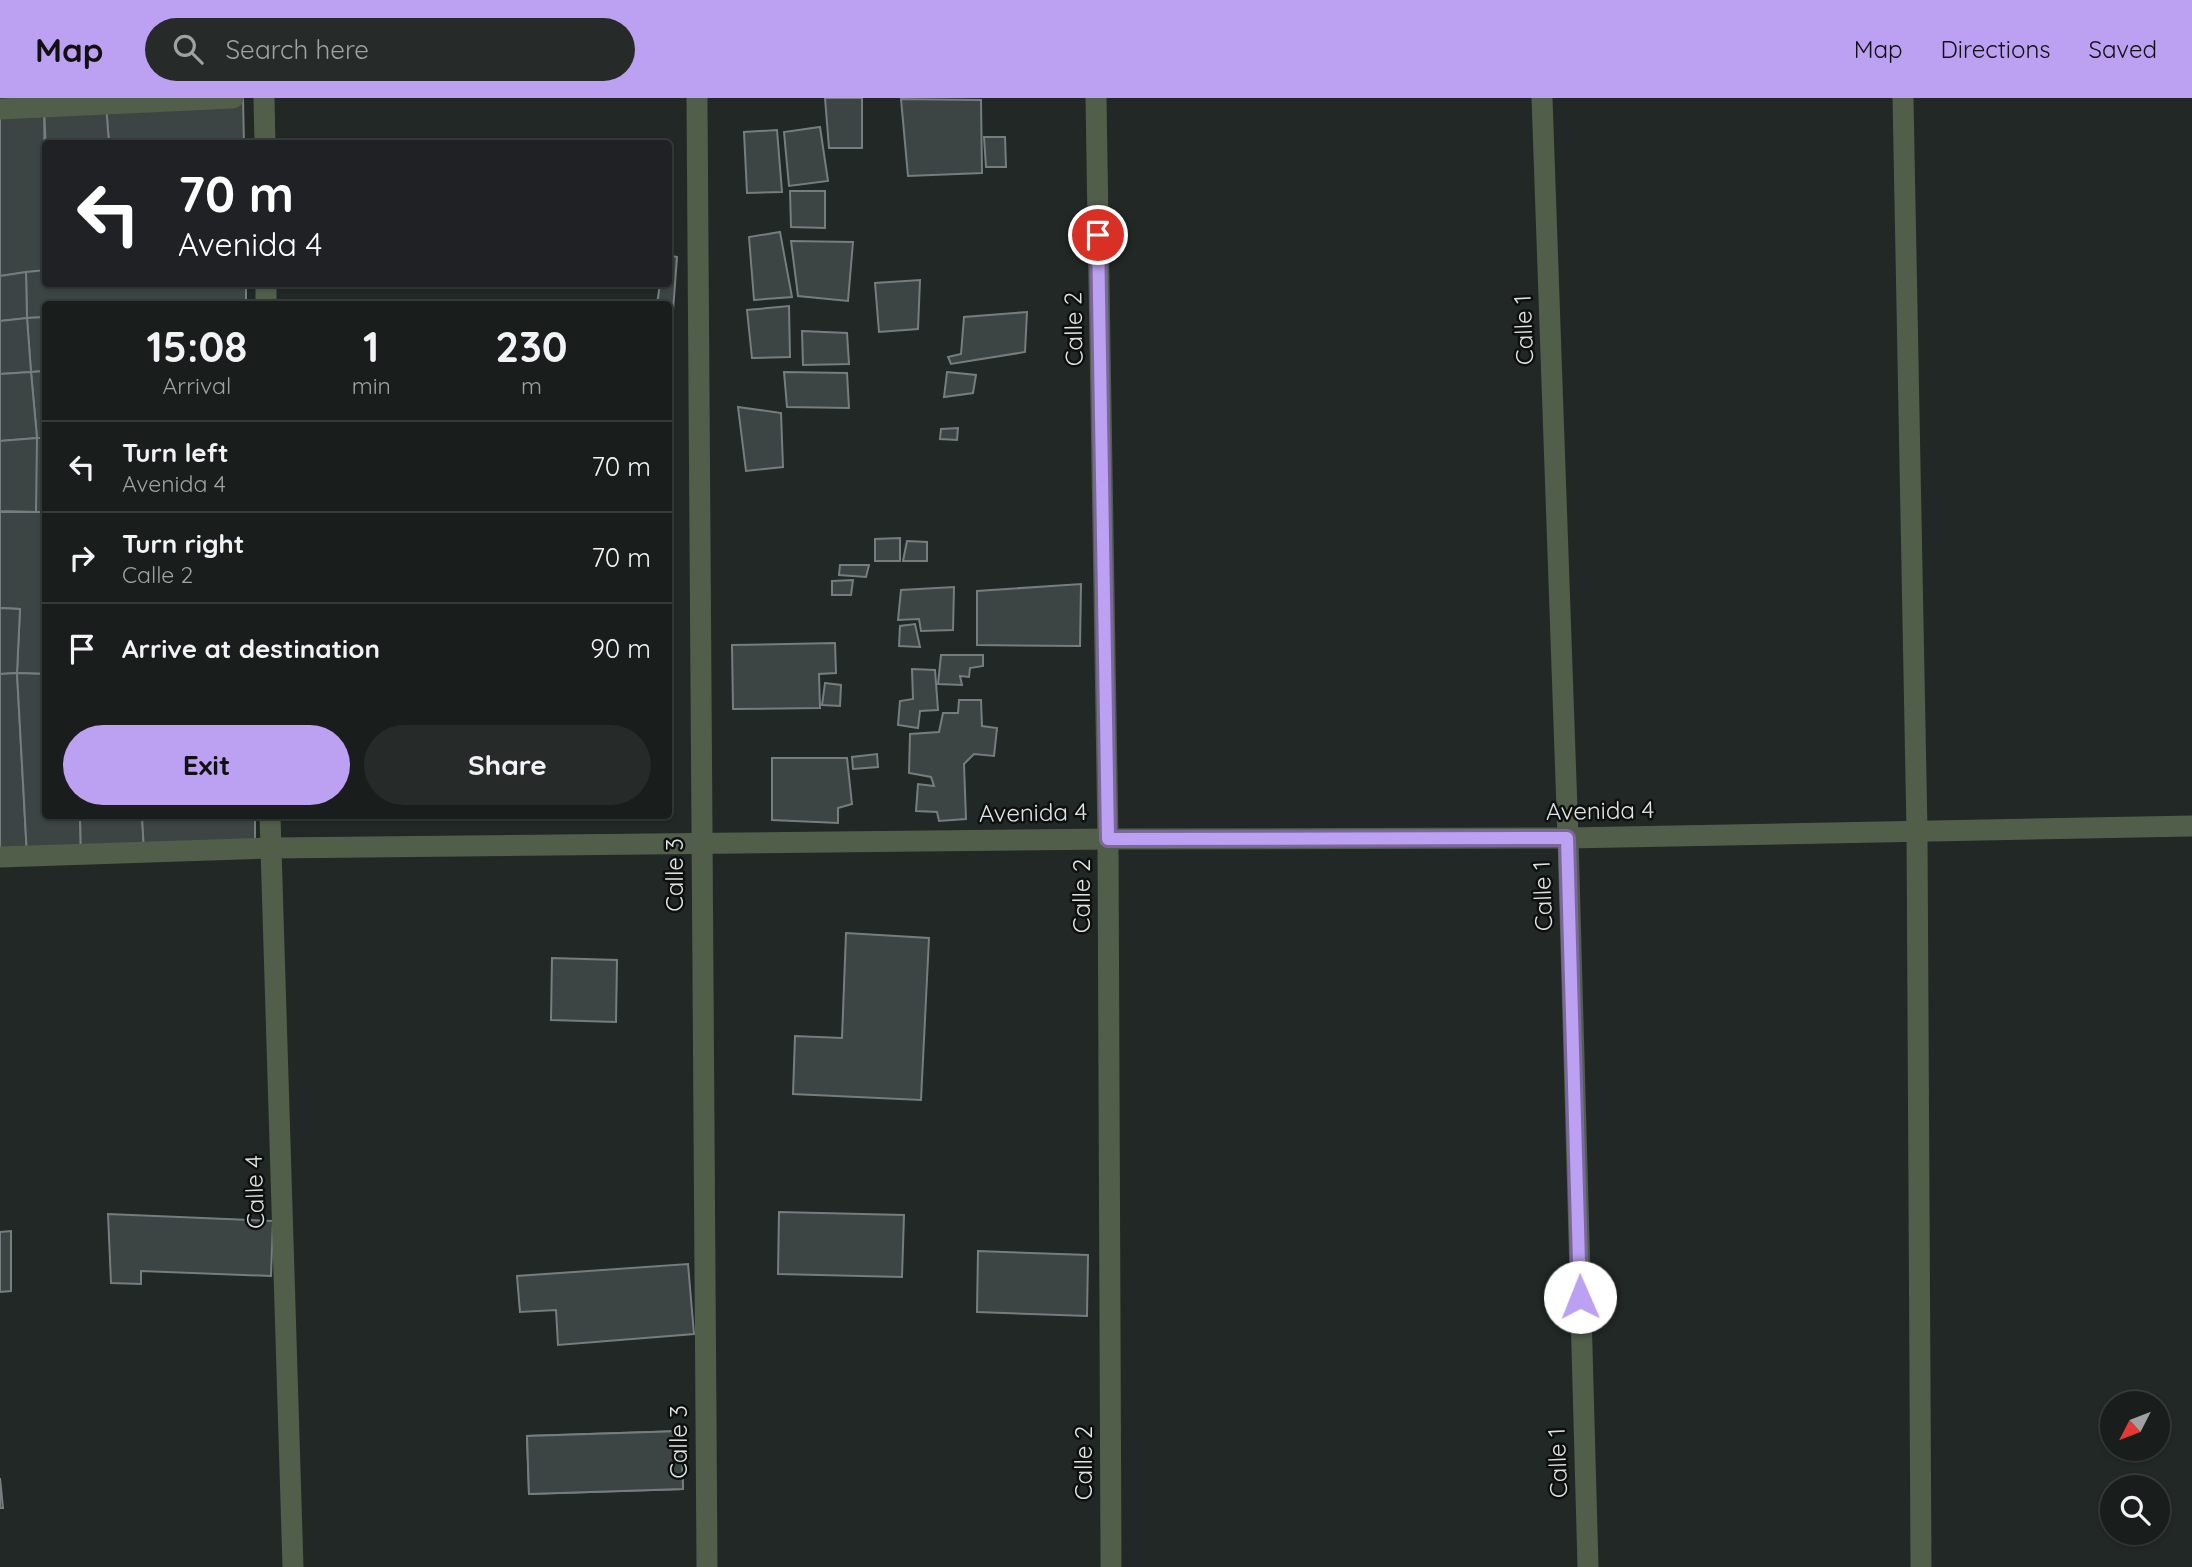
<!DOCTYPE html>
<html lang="en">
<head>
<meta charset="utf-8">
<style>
	body { margin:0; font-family:Quicksand,sans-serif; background:#262b29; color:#f1f3f6; height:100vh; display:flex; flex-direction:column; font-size:26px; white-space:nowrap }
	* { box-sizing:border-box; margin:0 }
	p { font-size:23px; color:#9fa2a3 }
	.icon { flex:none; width:38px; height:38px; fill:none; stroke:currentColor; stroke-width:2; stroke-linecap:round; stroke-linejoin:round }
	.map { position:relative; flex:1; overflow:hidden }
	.drawer { position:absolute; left:42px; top:203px; width:630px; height:518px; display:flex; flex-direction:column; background:#191e1c; border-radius:7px; box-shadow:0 2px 5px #0004,0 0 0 2px #373c3b }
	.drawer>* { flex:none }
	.guide { position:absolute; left:42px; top:42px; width:630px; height:147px; border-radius:7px; box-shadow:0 2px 5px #0004,0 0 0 2px #373c3b; background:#202124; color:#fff; overflow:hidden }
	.needle { width:46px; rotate:228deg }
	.fabs { position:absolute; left:2100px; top:1293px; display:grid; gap:14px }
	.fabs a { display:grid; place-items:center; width:70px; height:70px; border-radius:50%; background:#191e1c; box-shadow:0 2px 5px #0004,0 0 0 2px #373c3b; font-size:35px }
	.pin { position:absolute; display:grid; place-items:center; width:60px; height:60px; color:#fff; margin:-30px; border:4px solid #fff; border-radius:50%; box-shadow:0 2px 7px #0007 }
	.me { position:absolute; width:77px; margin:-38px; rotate:359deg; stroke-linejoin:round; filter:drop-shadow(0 0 5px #0008) }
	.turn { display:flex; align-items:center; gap:24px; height:147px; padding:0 21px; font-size:32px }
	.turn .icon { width:91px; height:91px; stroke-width:2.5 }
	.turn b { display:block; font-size:49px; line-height:60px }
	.eta { display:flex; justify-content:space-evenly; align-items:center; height:119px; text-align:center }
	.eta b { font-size:42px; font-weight:700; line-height:49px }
	.primary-button { display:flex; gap:14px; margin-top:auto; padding:14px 21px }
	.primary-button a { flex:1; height:80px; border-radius:42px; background:#bca0f2; color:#111; font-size:28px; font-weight:700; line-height:80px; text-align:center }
	.primary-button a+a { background:#262b29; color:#f1f3f6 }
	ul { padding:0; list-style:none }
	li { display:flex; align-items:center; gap:21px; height:91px; padding:0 21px; border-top:2px solid #373c3b }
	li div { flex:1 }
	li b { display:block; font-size:26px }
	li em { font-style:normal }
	header { display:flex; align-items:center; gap:42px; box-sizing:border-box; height:98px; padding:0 35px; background:#bca0f2; color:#111 }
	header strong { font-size:33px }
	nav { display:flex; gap:38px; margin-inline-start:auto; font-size:24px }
	.search { width:490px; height:63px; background:#262b29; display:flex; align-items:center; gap:18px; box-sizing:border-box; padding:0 24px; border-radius:38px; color:#9fa2a3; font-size:26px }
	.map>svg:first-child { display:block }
	.building { fill:#3c4444; stroke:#757d7e; stroke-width:2 }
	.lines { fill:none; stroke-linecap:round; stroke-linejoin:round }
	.minor { stroke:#505e4a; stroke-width:21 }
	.route-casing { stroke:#7a689d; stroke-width:18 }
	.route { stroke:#bca0f2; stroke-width:12 }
	.labels { text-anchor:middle; stroke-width:5; stroke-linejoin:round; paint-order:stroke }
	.street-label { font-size:24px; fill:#dfe3e1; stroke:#0d100e }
</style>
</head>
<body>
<header>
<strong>Map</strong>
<div class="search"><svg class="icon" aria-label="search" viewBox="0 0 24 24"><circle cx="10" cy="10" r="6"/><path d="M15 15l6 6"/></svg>Search here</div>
<nav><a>Map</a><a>Directions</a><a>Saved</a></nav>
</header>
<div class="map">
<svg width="2192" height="1469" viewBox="0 0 2192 1469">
	<rect width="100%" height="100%" fill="#212825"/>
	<g class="building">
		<path d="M 243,0 L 244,46 L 109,46 L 106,6 Z"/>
		<path d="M 825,0 L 862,0 L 862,50 L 829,50 Z"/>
		<path d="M 901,1 L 981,2 L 982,75 L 908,78 Z"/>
		<path d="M 106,6 L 109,46 L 46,46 L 46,52 L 44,9 Z"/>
		<path d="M 44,9 L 46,172 L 0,178 L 0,11 Z"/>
		<path d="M 820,29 L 828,83 L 789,88 L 784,34 Z"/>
		<path d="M 777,32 L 782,94 L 747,95 L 744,34 Z"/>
		<path d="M 984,39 L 1005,39 L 1006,69 L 986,69 Z"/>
		<path d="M 790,93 L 825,93 L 825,130 L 791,129 Z"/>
		<path d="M 672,99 L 672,117 L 668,117 L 668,100 Z"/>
		<path d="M 780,134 L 792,199 L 754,202 L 749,139 Z"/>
		<path d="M 791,143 L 853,144 L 848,203 L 798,198 Z"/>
		<path d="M 668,157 L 677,159 L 673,213 L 668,213 L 668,206 L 657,206 L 660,186 L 668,186 Z"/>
		<path d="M 46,172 L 46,186 L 246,186 L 246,206 L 46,206 L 46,219 L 27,220 L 26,174 Z"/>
		<path d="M 26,174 L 27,220 L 0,223 L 0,178 Z"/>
		<path d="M 920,182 L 918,231 L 879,234 L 875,185 Z"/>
		<path d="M 789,208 L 790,259 L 752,260 L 747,212 Z"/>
		<path d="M 1027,214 L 1025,254 L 951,266 L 948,259 L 961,256 L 964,219 Z"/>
		<path d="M 46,219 L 46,273 L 31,274 L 27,220 Z"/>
		<path d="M 27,220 L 31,274 L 0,276 L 0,223 Z"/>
		<path d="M 802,233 L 847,235 L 849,266 L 803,267 Z"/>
		<path d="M 46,273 L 46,340 L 37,340 L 31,274 Z"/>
		<path d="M 31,274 L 37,340 L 0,343 L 0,276 Z"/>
		<path d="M 784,274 L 847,275 L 849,310 L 787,309 Z"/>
		<path d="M 947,274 L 976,277 L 973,295 L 944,299 Z"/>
		<path d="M 738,309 L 781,315 L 783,369 L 746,373 Z"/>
		<path d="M 958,330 L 957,342 L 940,341 L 941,331 Z"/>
		<path d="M 37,340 L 39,384 L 36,414 L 0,413 L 0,343 Z"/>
		<path d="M 37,340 L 46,340 L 46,414 L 36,414 Z"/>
		<path d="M 0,414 L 46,414 L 46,576 L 17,575 L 20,511 L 0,510 Z"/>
		<path d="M 900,440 L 900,463 L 875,463 L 875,441 Z"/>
		<path d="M 907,443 L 927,444 L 927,463 L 903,463 Z"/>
		<path d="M 840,467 L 869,467 L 866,479 L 839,477 Z"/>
		<path d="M 853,482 L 851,497 L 832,497 L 832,483 Z"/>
		<path d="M 1081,486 L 1080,548 L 977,547 L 977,493 Z"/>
		<path d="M 954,489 L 953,532 L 921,533 L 919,521 L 898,522 L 901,492 Z"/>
		<path d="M 0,510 L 20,511 L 17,575 L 0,576 Z"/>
		<path d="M 915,526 L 920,549 L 899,548 L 900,528 Z"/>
		<path d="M 835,545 L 836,575 L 819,576 L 820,610 L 733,611 L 732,547 Z"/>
		<path d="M 941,557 L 983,557 L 983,568 L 970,570 L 969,579 L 960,578 L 962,587 L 938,586 Z"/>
		<path d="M 912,571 L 935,572 L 938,612 L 920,613 L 918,630 L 898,627 L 900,603 L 913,601 Z"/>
		<path d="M 17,575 L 27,758 L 0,759 L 0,576 Z"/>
		<path d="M 17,575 L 46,576 L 46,718 L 80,718 L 81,756 L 27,758 Z"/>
		<path d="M 825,585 L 841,587 L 840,608 L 822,607 Z"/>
		<path d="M 959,602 L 981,602 L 982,628 L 997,630 L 994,658 L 974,656 L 964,666 L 966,721 L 939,723 L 937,714 L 916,713 L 918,686 L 934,688 L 931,679 L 909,675 L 910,636 L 939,634 L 943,615 L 958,615 Z"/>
		<path d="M 877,656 L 878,669 L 853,671 L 852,659 Z"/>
		<path d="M 772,660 L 847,660 L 852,706 L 838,710 L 838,725 L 772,722 Z"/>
		<path d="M 80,718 L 142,718 L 144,754 L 81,756 Z"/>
		<path d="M 142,718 L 255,718 L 255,752 L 144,754 Z"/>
		<path d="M 846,835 L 929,840 L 921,1002 L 793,996 L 795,938 L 842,940 Z"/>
		<path d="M 552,860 L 617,862 L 616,924 L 551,922 Z"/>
		<path d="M 779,1114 L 904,1117 L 902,1179 L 778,1176 Z"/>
		<path d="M 108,1116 L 273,1123 L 271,1178 L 141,1173 L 141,1186 L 111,1185 Z"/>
		<path d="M 11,1133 L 11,1193 L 0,1194 L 0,1134 Z"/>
		<path d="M 978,1153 L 1088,1157 L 1087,1218 L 977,1214 Z"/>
		<path d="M 688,1166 L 694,1236 L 558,1247 L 556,1212 L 520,1214 L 517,1178 Z"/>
		<path d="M 681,1333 L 683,1391 L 529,1396 L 527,1338 Z"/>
		<path d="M 681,1333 L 683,1391 L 529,1396 L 527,1338 Z"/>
		<path d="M 0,1380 L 3,1410 L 0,1410 Z"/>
	</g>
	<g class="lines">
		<g class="minor">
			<path d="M 264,0 L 265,46"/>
			<path d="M 697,0 L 707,1469"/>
			<path d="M 1096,0 L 1108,741 L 1111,1469"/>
			<path d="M 1542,0 L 1568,740 L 1588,1469"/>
			<path d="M 1903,0 L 1917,733 L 1921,1469"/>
			<path d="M 0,11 L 233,0"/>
			<path d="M 266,186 L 266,206"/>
			<path d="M 270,718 L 293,1469"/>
			<path d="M 0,759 L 271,750 L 1108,741 L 1568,740 L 2192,728"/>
		</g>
	</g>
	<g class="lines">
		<g class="route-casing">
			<path id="route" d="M 1098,137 L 1108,741 L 1567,740 L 1580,1199"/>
		</g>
		<use href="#route" class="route"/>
	</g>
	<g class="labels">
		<g class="street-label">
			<text transform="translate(1074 231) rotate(-91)" y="8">Calle 2</text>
			<text transform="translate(1524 232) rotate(-92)" y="8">Calle 1</text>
			<text transform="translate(1600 713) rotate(-1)" y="8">Avenida 4</text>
			<text transform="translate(1033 715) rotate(-1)" y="8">Avenida 4</text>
			<text transform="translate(675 777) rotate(-90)" y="8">Calle 3</text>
			<text transform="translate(1082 798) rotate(-90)" y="8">Calle 2</text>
			<text transform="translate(1543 798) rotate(-92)" y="8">Calle 1</text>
			<text transform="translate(255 1094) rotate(-92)" y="8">Calle 4</text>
			<text transform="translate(679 1344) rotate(-90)" y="8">Calle 3</text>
			<text transform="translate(1084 1365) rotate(-90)" y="8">Calle 2</text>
			<text transform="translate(1558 1365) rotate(-92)" y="8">Calle 1</text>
		</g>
	</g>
</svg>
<div class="fabs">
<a><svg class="needle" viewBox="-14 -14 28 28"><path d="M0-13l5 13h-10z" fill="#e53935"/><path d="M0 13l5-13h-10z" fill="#9fa2a3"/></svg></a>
<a><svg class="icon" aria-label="search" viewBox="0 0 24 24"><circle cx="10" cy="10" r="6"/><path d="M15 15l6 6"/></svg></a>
</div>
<div class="pin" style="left:1098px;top:137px;background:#d93025"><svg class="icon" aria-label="arrive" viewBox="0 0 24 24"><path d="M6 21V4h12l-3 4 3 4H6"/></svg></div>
<svg class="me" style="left:1580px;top:1199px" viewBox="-20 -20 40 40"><circle r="19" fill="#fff"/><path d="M0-13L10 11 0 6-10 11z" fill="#bca0f2"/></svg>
<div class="guide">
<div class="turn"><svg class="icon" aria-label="left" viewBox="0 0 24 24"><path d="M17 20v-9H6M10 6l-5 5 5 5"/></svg><div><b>70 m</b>Avenida 4</div></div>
</div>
<section class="drawer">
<div class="eta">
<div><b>15:08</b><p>Arrival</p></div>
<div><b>1</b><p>min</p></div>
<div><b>230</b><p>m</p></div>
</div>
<ul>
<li><svg class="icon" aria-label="left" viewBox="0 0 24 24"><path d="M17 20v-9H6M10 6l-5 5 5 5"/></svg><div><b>Turn left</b><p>Avenida 4</p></div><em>70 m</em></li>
<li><svg class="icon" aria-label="right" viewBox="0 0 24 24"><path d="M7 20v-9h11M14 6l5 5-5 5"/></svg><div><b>Turn right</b><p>Calle 2</p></div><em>70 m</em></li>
<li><svg class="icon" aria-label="arrive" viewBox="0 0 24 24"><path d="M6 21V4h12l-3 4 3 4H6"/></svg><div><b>Arrive at destination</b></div><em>90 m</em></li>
</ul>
<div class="primary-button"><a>Exit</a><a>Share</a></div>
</section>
</div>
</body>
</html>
